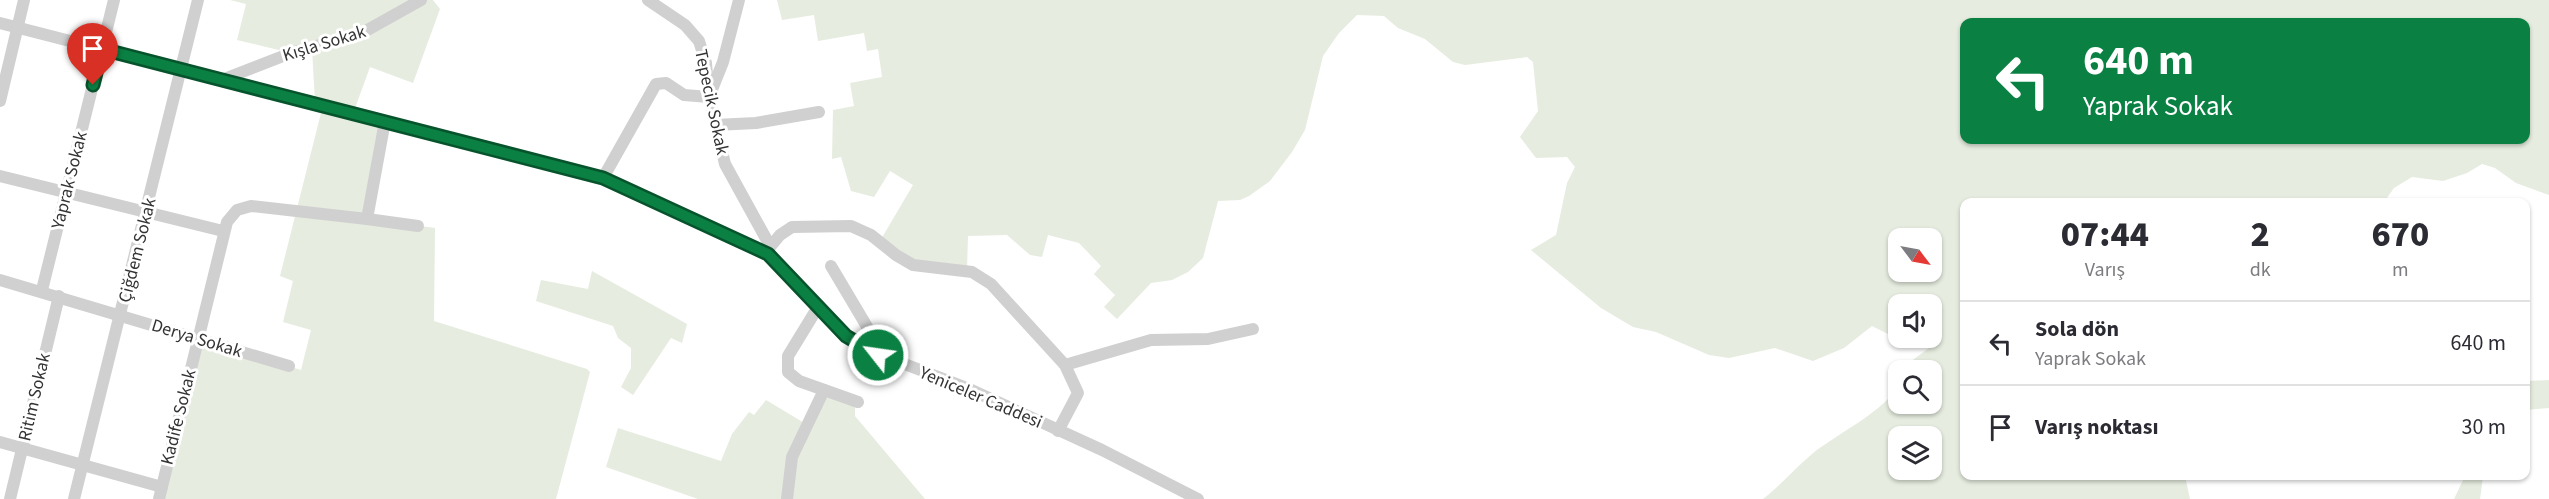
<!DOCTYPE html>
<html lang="tr">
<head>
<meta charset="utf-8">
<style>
	body { margin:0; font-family:"Source Sans 3",sans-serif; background:#f7f7f7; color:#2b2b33; height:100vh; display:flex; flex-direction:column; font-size:22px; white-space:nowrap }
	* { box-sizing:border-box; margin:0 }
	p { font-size:20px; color:#7c7c81 }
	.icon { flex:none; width:33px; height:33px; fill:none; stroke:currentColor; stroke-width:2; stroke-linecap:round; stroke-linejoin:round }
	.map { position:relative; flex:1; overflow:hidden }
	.details { position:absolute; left:1960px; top:198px; width:570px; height:282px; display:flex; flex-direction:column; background:#fff; border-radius:12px; box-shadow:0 2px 4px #0004 }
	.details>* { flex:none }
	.banner { position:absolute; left:1960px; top:18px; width:570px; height:126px; border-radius:12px; box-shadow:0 2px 4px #0004; background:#0b8043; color:#fff; overflow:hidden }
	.needle { width:39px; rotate:122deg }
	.buttons { position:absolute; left:1888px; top:228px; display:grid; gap:12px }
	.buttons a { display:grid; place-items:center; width:54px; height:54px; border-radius:12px; background:#fff; box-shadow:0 2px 4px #0004; font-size:30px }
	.pin { position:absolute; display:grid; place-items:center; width:51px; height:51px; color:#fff; margin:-62px -26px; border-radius:50% 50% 50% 0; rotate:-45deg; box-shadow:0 0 6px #0007 }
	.pin .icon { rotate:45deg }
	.me { position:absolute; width:66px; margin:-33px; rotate:300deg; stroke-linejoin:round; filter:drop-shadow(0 0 4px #0008) }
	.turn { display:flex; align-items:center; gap:21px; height:126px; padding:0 24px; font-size:27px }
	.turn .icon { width:78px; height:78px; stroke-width:2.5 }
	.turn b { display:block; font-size:42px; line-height:51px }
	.eta { display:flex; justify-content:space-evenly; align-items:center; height:102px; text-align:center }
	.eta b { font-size:36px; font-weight:800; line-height:42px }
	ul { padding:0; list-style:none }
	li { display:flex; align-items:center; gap:18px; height:84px; padding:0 24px; border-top:2px solid #e1e1e2 }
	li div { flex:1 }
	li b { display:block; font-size:22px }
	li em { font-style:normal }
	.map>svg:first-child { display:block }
	.green { fill:#e6ecdf; fill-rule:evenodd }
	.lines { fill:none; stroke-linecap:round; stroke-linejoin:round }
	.minor { stroke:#d0d0d0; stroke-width:12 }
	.route-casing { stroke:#07532c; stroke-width:15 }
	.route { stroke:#0b8043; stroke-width:10 }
	.labels { text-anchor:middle; stroke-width:6; stroke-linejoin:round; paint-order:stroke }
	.street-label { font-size:18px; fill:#333; stroke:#fff }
</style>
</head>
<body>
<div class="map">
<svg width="2549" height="499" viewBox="0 0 2549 499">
	<rect width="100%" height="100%" fill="#fff"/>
	<g class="green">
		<path d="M 230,0 L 433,0 L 440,9 L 413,83 L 370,67 L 354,111 L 385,121 L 368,219 L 435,228 L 434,321 L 587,369 L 590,372 L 556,499 L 159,499 L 198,338 L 301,370 L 311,330 L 283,322 L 293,281 L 280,276 L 323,105 L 315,102 L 312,48 L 291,53 L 237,40 L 246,4 Z"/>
		<path d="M 777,0 L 2549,0 L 2549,195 L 2516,183 L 2495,168 L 2482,164 L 2467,173 L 2443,181 L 2412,177 L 2394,188 L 2384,202 L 1965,202 L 1965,476 L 2185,476 L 2190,499 L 1763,499 C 1781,485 1795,468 1812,454 C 1835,435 1887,410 1899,384 L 1899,404 L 1932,404 L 1932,370 L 1905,370 L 1910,362 L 1929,348 L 1924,338 L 1932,338 L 1932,304 L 1899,304 L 1899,336 L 1888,334 L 1872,326 L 1844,348 L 1813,361 L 1775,348 L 1729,358 L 1709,355 L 1656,332 L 1633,327 L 1601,308 L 1531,250 L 1556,235 L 1567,183 L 1575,167 L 1567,157 L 1536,158 L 1520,137 L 1538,111 L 1533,62 L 1527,57 L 1465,65 L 1453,62 L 1425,39 L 1398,28 L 1384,16 L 1357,15 L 1339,33 L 1323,56 L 1305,130 L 1292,152 L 1270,181 L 1249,196 L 1240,200 L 1218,201 L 1203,258 L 1188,272 L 1172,280 L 1151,283 L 1117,319 L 1104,307 L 1115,295 L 1094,274 L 1101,266 L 1079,243 L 1048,235 L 1042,257 L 1030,255 L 1007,235 L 968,236 L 967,270 L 928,268 L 880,241 L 913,185 L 890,171 L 874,197 L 851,191 L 841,157 L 832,159 L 833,110 L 854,106 L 850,83 L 882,77 L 878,49 L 867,51 L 864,33 L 818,41 L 814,15 L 782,20 ZM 1965,22 L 2526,22 L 2526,140 L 1965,140 ZM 1899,238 L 1932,238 L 1932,272 L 1899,272 ZM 1899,436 L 1932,436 L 1932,470 L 1899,470 Z"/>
		<path d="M 592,271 L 687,324 L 682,343 L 671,338 L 633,395 L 621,387 L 631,368 L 631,348 L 618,338 L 613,326 L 536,301 L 541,280 L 588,289 Z"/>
		<path d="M 2549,380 L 2549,408 L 2526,410 L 2526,381 Z"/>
		<path d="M 824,390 L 855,401 L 855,416 L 925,499 L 698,499 L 606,467 L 618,428 L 721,461 L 732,434 L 749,412 L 754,415 L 766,400 L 806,424 Z"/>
		<path d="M 2465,476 L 2483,476 L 2480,499 L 2454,499 Z"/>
	</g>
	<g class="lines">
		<g class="minor">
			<path d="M 648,0 L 685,25 L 699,41 L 706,63 L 709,97 L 725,164 L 769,244 L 769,252"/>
			<path d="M 0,23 L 603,178 L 768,254 L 791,276 L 836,327 L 868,350 L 967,388 L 1102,450 L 1198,499"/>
			<path d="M 224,79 L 291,53 L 362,33 L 421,0"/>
			<path d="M 0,101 L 24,0"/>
			<path d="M 715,125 L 756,123 L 819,112"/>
			<path d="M 0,176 L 223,231"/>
			<path d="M 603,178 L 656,84 L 666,83 L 684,95 L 709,97 L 723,62 L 739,0"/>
			<path d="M 367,219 L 418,226"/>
			<path d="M 770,247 L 780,235 L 792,227 L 851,226 L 871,235 L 896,255 L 913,265 L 972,272 L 991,284 L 1065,365"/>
			<path d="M 831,266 L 872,335 L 878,355"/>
			<path d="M 0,280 L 289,366"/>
			<path d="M 42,290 L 114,0"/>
			<path d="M 818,307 L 788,356 L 788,372 L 799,381 L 858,402"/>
			<path d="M 1058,431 L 1078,393 L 1065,365 L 1151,340 L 1208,339 L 1253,329"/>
			<path d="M 0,442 L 162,487"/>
			<path d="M 10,499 L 59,296"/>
			<path d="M 74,499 L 198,0"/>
			<path d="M 159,499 L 227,222 L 237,210 L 251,206 L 367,219 L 385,121"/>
			<path d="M 787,499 L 792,457 L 824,390"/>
		</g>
	</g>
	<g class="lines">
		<g class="route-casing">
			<path id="route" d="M 93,85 L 102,49 L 603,178 L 768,254 L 846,336 L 878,355"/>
		</g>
		<use href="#route" class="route"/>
	</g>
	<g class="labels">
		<g class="street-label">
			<text transform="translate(324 43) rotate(-17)" y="6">Kışla Sokak</text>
			<text transform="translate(712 102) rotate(78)" y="6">Tepecik Sokak</text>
			<text transform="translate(69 180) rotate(-76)" y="6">Yaprak Sokak</text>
			<text transform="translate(137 250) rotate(-76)" y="6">Çiğdem Sokak</text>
			<text transform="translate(197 338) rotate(17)" y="6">Derya Sokak</text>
			<text transform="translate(34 397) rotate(-77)" y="6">Ritim Sokak</text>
			<text transform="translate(981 397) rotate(23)" y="6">Yeniceler Caddesi</text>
			<text transform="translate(178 417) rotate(-76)" y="6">Kadife Sokak</text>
		</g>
	</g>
</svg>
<div class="buttons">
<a><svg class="needle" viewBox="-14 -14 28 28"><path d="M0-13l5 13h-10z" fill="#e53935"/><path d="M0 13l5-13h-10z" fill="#7c7c81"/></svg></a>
<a><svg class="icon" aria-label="sound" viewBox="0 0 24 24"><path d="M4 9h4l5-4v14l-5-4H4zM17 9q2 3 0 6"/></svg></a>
<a><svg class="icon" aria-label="search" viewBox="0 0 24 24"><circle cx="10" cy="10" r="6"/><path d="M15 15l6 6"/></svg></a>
<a><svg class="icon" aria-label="layers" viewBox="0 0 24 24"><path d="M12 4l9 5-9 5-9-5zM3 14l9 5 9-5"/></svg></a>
</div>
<div class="pin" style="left:93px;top:85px;background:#d93025"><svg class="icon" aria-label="arrive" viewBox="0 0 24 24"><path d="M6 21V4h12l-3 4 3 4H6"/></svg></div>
<svg class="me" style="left:878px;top:355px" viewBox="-20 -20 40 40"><circle r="17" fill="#0b8043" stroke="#fff" stroke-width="3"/><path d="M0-11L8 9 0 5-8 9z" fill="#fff"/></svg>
<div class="banner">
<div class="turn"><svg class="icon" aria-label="left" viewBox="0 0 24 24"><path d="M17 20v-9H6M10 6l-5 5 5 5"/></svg><div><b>640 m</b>Yaprak Sokak</div></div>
</div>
<section class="details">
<div class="eta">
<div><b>07:44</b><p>Varış</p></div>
<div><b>2</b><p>dk</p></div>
<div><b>670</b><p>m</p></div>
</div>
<ul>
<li><svg class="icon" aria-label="left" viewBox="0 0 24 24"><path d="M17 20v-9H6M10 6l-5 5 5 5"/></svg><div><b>Sola dön</b><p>Yaprak Sokak</p></div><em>640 m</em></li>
<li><svg class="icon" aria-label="arrive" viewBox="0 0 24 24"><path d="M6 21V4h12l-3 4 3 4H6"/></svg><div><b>Varış noktası</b></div><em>30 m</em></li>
</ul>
</section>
</div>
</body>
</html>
